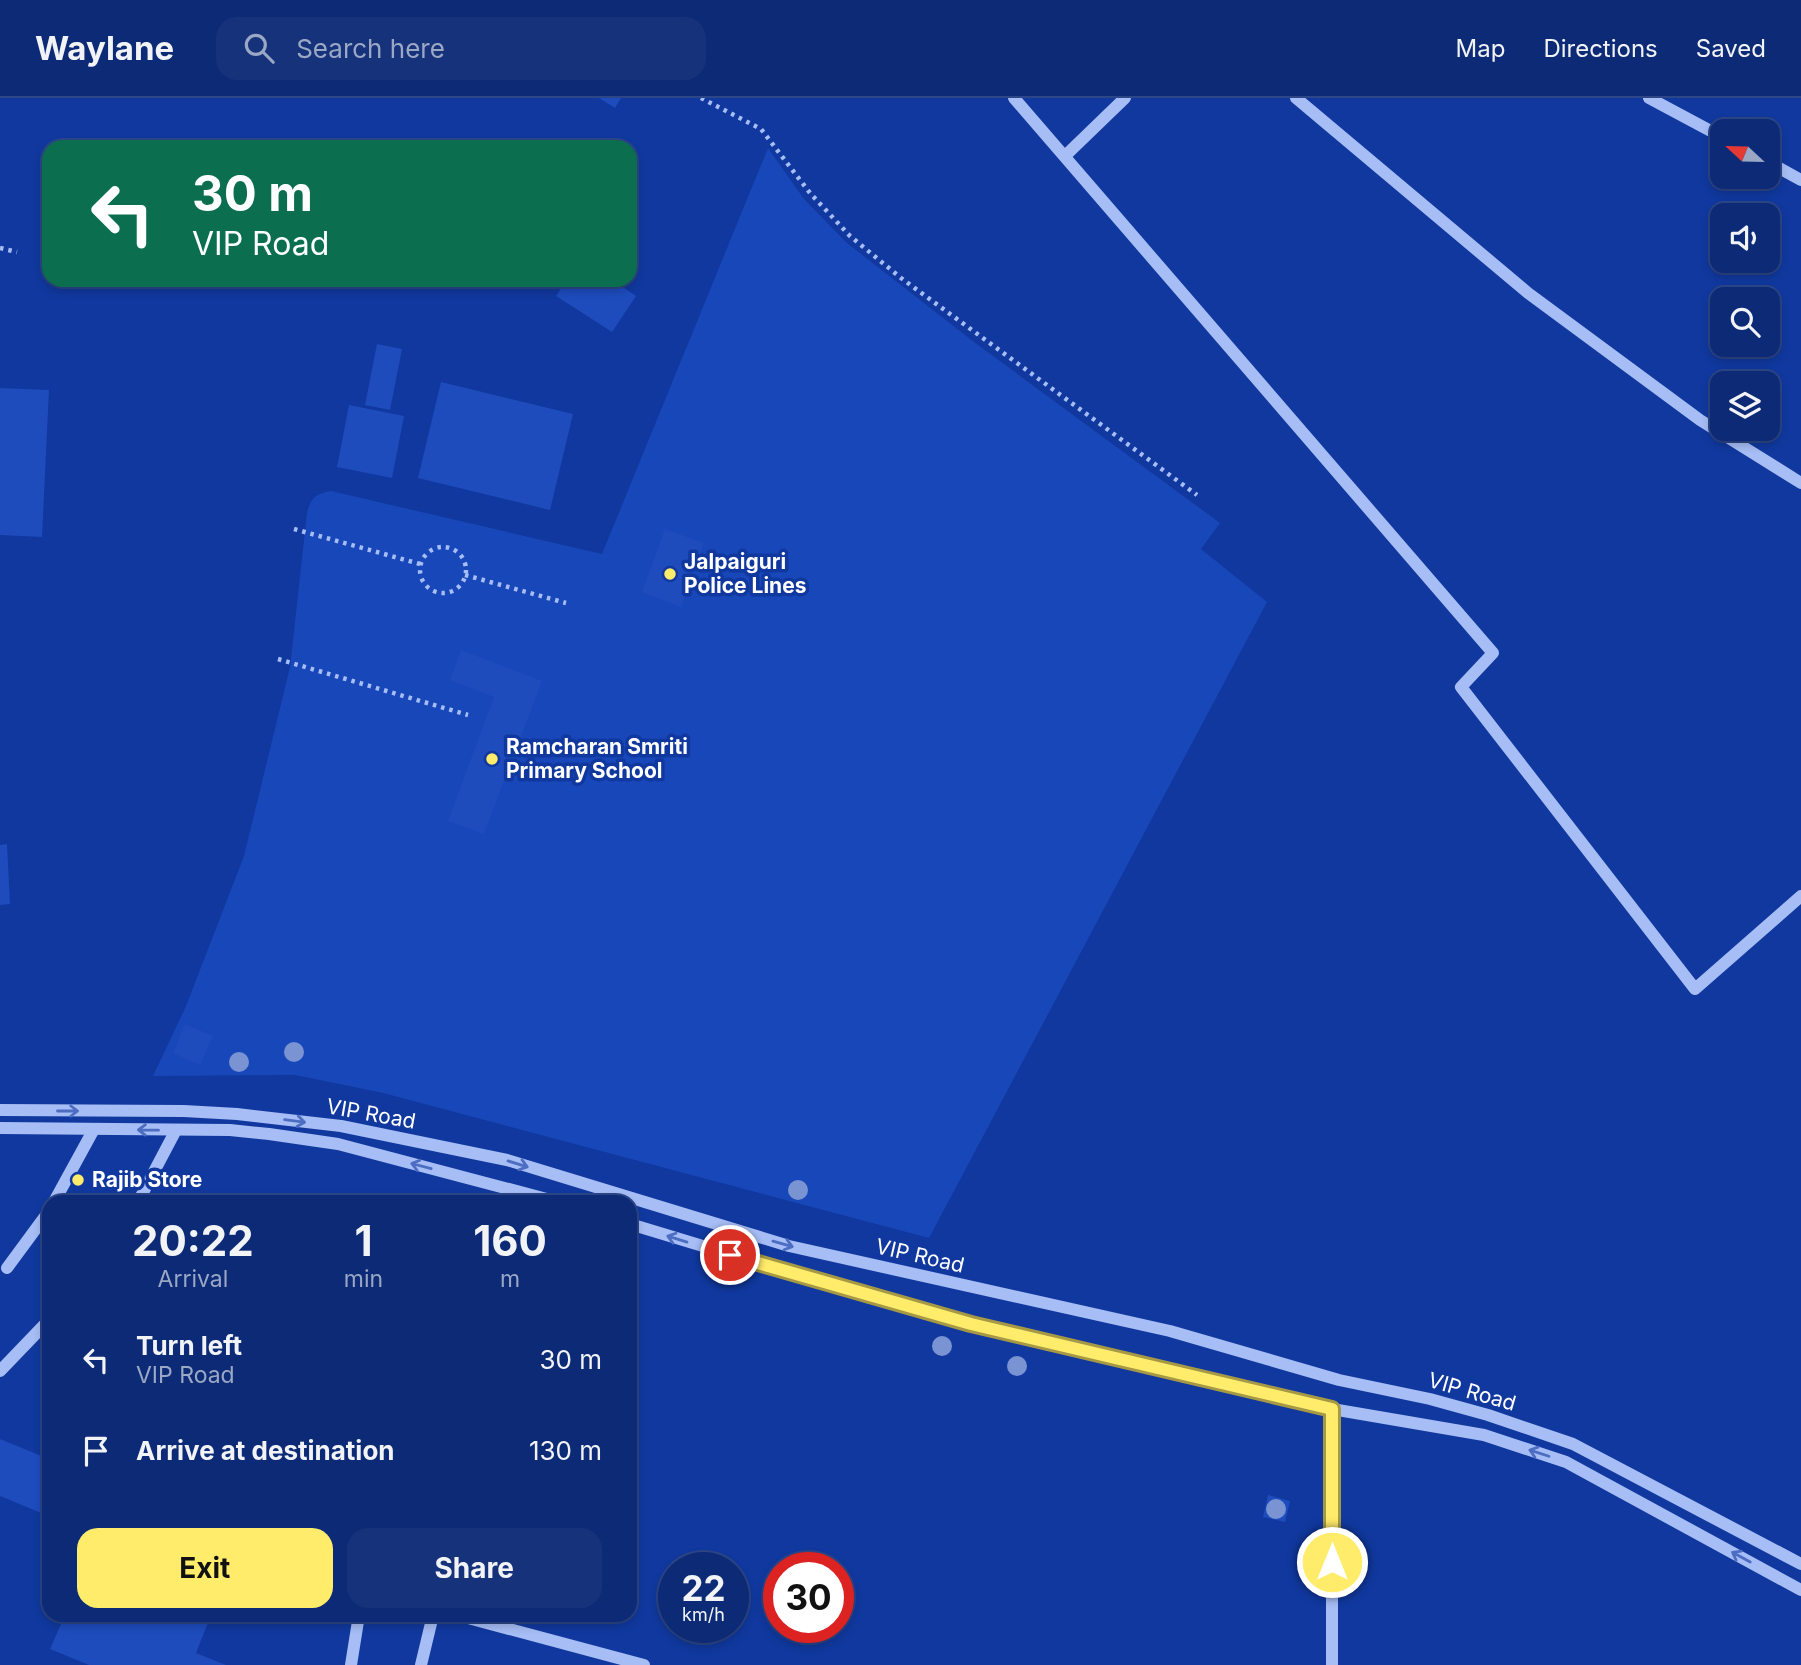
<!DOCTYPE html>
<html lang="en">
<head>
<meta charset="utf-8">
<style>
	body { margin:0; font-family:Inter,sans-serif; background:#15327b; color:#f1f3f6; height:100vh; display:flex; flex-direction:column; font-size:26px; white-space:nowrap }
	* { box-sizing:border-box; margin:0 }
	p { font-size:23px; color:#9aa7c5 }
	.icon { flex:none; width:38px; height:38px; fill:none; stroke:currentColor; stroke-width:2; stroke-linecap:round; stroke-linejoin:round }
	.map { position:relative; flex:1; overflow:hidden }
	.drawer { position:absolute; left:42px; top:1097px; width:595px; height:427px; display:flex; flex-direction:column; background:#0c2a76; border-radius:21px; box-shadow:0 4px 10px #0003,0 0 0 2px #2c4688 }
	.drawer>* { flex:none }
	.top-card { position:absolute; left:42px; top:42px; width:595px; height:147px; border-radius:21px; box-shadow:0 4px 10px #0003,0 0 0 2px #2c4688; background:#0b6e4f; color:#fff; overflow:hidden }
	.needle { width:46px; rotate:292deg }
	.controls { position:absolute; left:1710px; top:21px; display:grid; gap:14px }
	.controls a { display:grid; place-items:center; width:70px; height:70px; border-radius:14px; background:#0c2a76; box-shadow:0 4px 10px #0003,0 0 0 2px #2c4688; font-size:35px }
	.speed { position:absolute; left:658px; top:1454px; display:flex; gap:14px; font-size:35px; font-weight:700; text-align:center }
	.speed>* { display:grid; place-content:center; width:91px; height:91px; border-radius:50%; background:#0c2a76; box-shadow:0 4px 10px #0003,0 0 0 2px #2c4688; line-height:1 }
	.speed small { font-size:18px; font-weight:400 }
	.speed .limit { border:10px solid #d22; background:#fff; color:#111 }
	.pin { position:absolute; display:grid; place-items:center; width:60px; height:60px; color:#fff; margin:-30px; border:4px solid #fff; border-radius:50%; box-shadow:0 2px 7px #0007 }
	.me { position:absolute; width:77px; margin:-38px; rotate:0deg; stroke-linejoin:round; filter:drop-shadow(0 0 5px #0008) }
	.turn { display:flex; align-items:center; gap:24px; height:147px; padding:0 35px; font-size:32px }
	.turn .icon { width:91px; height:91px; stroke-width:2.5 }
	.turn b { display:block; font-size:49px; line-height:60px }
	.eta { display:flex; justify-content:space-evenly; align-items:center; height:119px; text-align:center }
	.eta b { font-size:42px; font-weight:700; line-height:49px }
	.button { display:flex; gap:14px; margin-top:auto; padding:14px 35px }
	.button a { flex:1; height:80px; border-radius:21px; background:#ffec6a; color:#111; font-size:28px; font-weight:700; line-height:80px; text-align:center }
	.button a+a { background:#15327b; color:#f1f3f6 }
	ul { padding:0; list-style:none }
	li { display:flex; align-items:center; gap:21px; height:91px; padding:0 35px }
	li div { flex:1 }
	li b { display:block; font-size:26px }
	li em { font-style:normal }
	header { display:flex; align-items:center; gap:42px; box-sizing:border-box; height:98px; padding:0 35px; background:#0c2a76; border-bottom:2px solid #2c4688 }
	header strong { font-size:33px }
	nav { display:flex; gap:38px; margin-inline-start:auto; font-size:24px }
	.search { width:490px; height:63px; background:#15327b; display:flex; align-items:center; gap:18px; box-sizing:border-box; padding:0 24px; border-radius:21px; color:#9aa7c5; font-size:26px }
	.map>svg:first-child { display:block }
	.green { fill:#1847b9 }
	.building { fill:#1e4cbd }
	.lines { fill:none; stroke-linecap:round; stroke-linejoin:round }
	.path { stroke:#a6bdf5; stroke-width:4.5; stroke-dasharray:3.5 5; stroke-linecap:butt }
	.minor { stroke:#a6bdf5; stroke-width:12 }
	.tree { fill:#7993d3 }
	.oneway { stroke:#4c6dc1 }
	.route-casing { stroke:#a69945; stroke-width:18 }
	.route { stroke:#ffec6a; stroke-width:12 }
	.poi-dot { fill:#ffec6a; stroke:#10389e; stroke-width:2.5 }
	.labels { text-anchor:middle; stroke-width:7; stroke-linejoin:round; paint-order:stroke }
	.poi-label { font-size:21px; font-weight:bold; fill:#fff; stroke:#10389e; text-anchor:start }
	.street-label { font-size:21px; fill:#fff; stroke:#10389e }
</style>
</head>
<body>
<header>
<strong>Waylane</strong>
<div class="search"><svg class="icon" aria-label="search" viewBox="0 0 24 24"><circle cx="10" cy="10" r="6"/><path d="M15 15l6 6"/></svg>Search here</div>
<nav><a>Map</a><a>Directions</a><a>Saved</a></nav>
</header>
<div class="map">
<svg width="1801" height="1567" viewBox="0 0 1801 1567">
	<rect width="100%" height="100%" fill="#10389e"/>
	<path class="green" d="M 768,50 L 804,101 L 847,145 L 974,244 L 1220,425 L 1201,451 L 1267,504 L 929,1140 L 383,995 L 295,977 L 153,978 L 186,908 L 244,758 L 290,569 L 307,415 C 311,400 315,396 331,393 L 602,456 Z"/>
	<g class="building">
		<path d="M 599,0 L 621,0 L 615,10 Z"/>
		<path d="M 567,182 L 612,182 L 636,198 L 612,234 L 556,198 Z"/>
		<path d="M 377,246 L 402,251 L 390,312 L 365,307 Z"/>
		<path d="M 441,284 L 573,316 L 550,412 L 418,380 Z"/>
		<path d="M 0,290 L 49,292 L 42,439 L 0,437 Z"/>
		<path d="M 349,307 L 404,318 L 392,380 L 337,369 Z"/>
		<path d="M 665,431 L 704,445 L 681,509 L 642,494 Z"/>
		<path d="M 461,552 L 542,583 L 484,736 L 448,723 L 494,599 L 450,582 Z"/>
		<path d="M 7,746 L 10,806 L 0,807 L 0,747 Z"/>
		<path d="M 185,926 L 213,938 L 200,967 L 173,955 Z"/>
		<path d="M 0,1341 L 49,1361 L 49,1409 L 46,1417 L 0,1398 Z"/>
		<path d="M 1268,1397 L 1290,1403 L 1285,1424 L 1263,1419 Z"/>
		<path d="M 58,1517 L 211,1517 L 196,1555 L 226,1567 L 89,1567 L 50,1551 L 61,1526 Z"/>
	</g>
	<g class="lines">
		<g class="path">
			<path d="M 701,0 L 761,31 L 810,95 L 850,138 L 901,180 L 1197,397"/>
			<path d="M 0,150 L 17,154"/>
			<path d="M 294,431 L 420,466"/>
			<circle cx="443" cy="472" r="23"/>
			<path d="M 465,477 L 566,505"/>
			<path d="M 278,561 L 468,617"/>
		</g>
		<g class="minor">
			<path d="M 1014,0 L 1493,555 L 1461,589 L 1695,891 L 1801,798"/>
			<path d="M 1296,0 L 1528,195 L 1700,322 L 1801,385"/>
			<path d="M 1649,0 L 1722,39"/>
			<path d="M 1065,58 L 1125,0"/>
			<path d="M 1768,64 L 1801,82"/>
			<path d="M 0,1012 L 184,1013 L 237,1016 L 341,1028 L 507,1062 L 789,1148 L 1170,1233 L 1339,1282 L 1430,1301 L 1488,1317 L 1573,1346 L 1801,1466"/>
			<path d="M 0,1030 L 230,1032 L 269,1036 L 338,1046 L 558,1104"/>
			<path d="M 54,1104 L 94,1031"/>
			<path d="M 138,1104 L 176,1032"/>
			<path d="M 630,1126 L 805,1179 L 971,1226 L 1332,1311 L 1484,1337 L 1566,1364 L 1801,1492"/>
			<path d="M 7,1170 L 49,1113"/>
			<path d="M 0,1273 L 49,1222"/>
			<path d="M 457,1517 L 644,1567"/>
			<path d="M 351,1567 L 359,1517"/>
			<path d="M 421,1567 L 433,1517"/>
			<path d="M 1332,1567 L 1332,1311"/>
		</g>
	</g>
	<g class="tree">
		<circle cx="294" cy="954" r="10"/>
		<circle cx="239" cy="964" r="10"/>
		<circle cx="798" cy="1092" r="10"/>
		<circle cx="942" cy="1248" r="10"/>
		<circle cx="1017" cy="1268" r="10"/>
		<circle cx="1276" cy="1411" r="10"/>
	</g>
	<defs><path id="oneway-shaft" d="M-6 0H5M1.5-3L5.5 0L1.5 3" fill="none" stroke-width="1.6" stroke-linecap="round" stroke-linejoin="round" transform="scale(1.75)"/></defs>
	<g class="oneway">
		<use href="#oneway-shaft" transform="translate(68 1013)"/>
		<use href="#oneway-shaft" transform="translate(295 1023) rotate(7)"/>
		<use href="#oneway-shaft" transform="translate(148 1032) rotate(-179)"/>
		<use href="#oneway-shaft" transform="translate(518 1066) rotate(17)"/>
		<use href="#oneway-shaft" transform="translate(421 1068) rotate(-165)"/>
		<use href="#oneway-shaft" transform="translate(677 1141) rotate(-163)"/>
		<use href="#oneway-shaft" transform="translate(783 1146) rotate(16)"/>
		<use href="#oneway-shaft" transform="translate(1539 1355) rotate(-162)"/>
		<use href="#oneway-shaft" transform="translate(1741 1459) rotate(-151)"/>
	</g>
	<g class="lines">
		<g class="route-casing">
			<path id="route" d="M 730,1157 L 971,1226 L 1332,1311 L 1332,1464"/>
		</g>
		<use href="#route" class="route"/>
	</g>
	<g class="poi-dot">
		<circle cx="670" cy="476" r="7"/>
		<circle cx="492" cy="661" r="7"/>
		<circle cx="78" cy="1082" r="7"/>
	</g>
	<g class="labels">
		<g class="poi-label">
			<text x="684" y="471">Jalpaiguri<tspan x="684" dy="24">Police Lines</tspan></text>
			<text x="506" y="656">Ramcharan Smriti<tspan x="506" dy="24">Primary School</tspan></text>
			<text x="92" y="1089">Rajib Store</text>
		</g>
		<g class="street-label">
			<text transform="translate(371 1016) rotate(10)" y="7">VIP Road</text>
			<text transform="translate(920 1158) rotate(13)" y="7">VIP Road</text>
			<text transform="translate(1472 1294) rotate(16)" y="7">VIP Road</text>
		</g>
	</g>
</svg>
<div class="controls">
<a><svg class="needle" viewBox="-14 -14 28 28"><path d="M0-13l5 13h-10z" fill="#e53935"/><path d="M0 13l5-13h-10z" fill="#9aa7c5"/></svg></a>
<a><svg class="icon" aria-label="sound" viewBox="0 0 24 24"><path d="M4 9h4l5-4v14l-5-4H4zM17 9q2 3 0 6"/></svg></a>
<a><svg class="icon" aria-label="search" viewBox="0 0 24 24"><circle cx="10" cy="10" r="6"/><path d="M15 15l6 6"/></svg></a>
<a><svg class="icon" aria-label="layers" viewBox="0 0 24 24"><path d="M12 4l9 5-9 5-9-5zM3 14l9 5 9-5"/></svg></a>
</div>
<div class="speed"><div>22<small>km/h</small></div><div class="limit">30</div></div>
<div class="pin" style="left:730px;top:1157px;background:#d93025"><svg class="icon" aria-label="arrive" viewBox="0 0 24 24"><path d="M6 21V4h12l-3 4 3 4H6"/></svg></div>
<svg class="me" style="left:1332px;top:1464px" viewBox="-20 -20 40 40"><circle r="17" fill="#ffec6a" stroke="#fff" stroke-width="3"/><path d="M0-11L8 9 0 5-8 9z" fill="#fff"/></svg>
<div class="top-card">
<div class="turn"><svg class="icon" aria-label="left" viewBox="0 0 24 24"><path d="M17 20v-9H6M10 6l-5 5 5 5"/></svg><div><b>30 m</b>VIP Road</div></div>
</div>
<section class="drawer">
<div class="eta">
<div><b>20:22</b><p>Arrival</p></div>
<div><b>1</b><p>min</p></div>
<div><b>160</b><p>m</p></div>
</div>
<ul>
<li><svg class="icon" aria-label="left" viewBox="0 0 24 24"><path d="M17 20v-9H6M10 6l-5 5 5 5"/></svg><div><b>Turn left</b><p>VIP Road</p></div><em>30 m</em></li>
<li><svg class="icon" aria-label="arrive" viewBox="0 0 24 24"><path d="M6 21V4h12l-3 4 3 4H6"/></svg><div><b>Arrive at destination</b></div><em>130 m</em></li>
</ul>
<div class="button"><a>Exit</a><a>Share</a></div>
</section>
</div>
</body>
</html>
